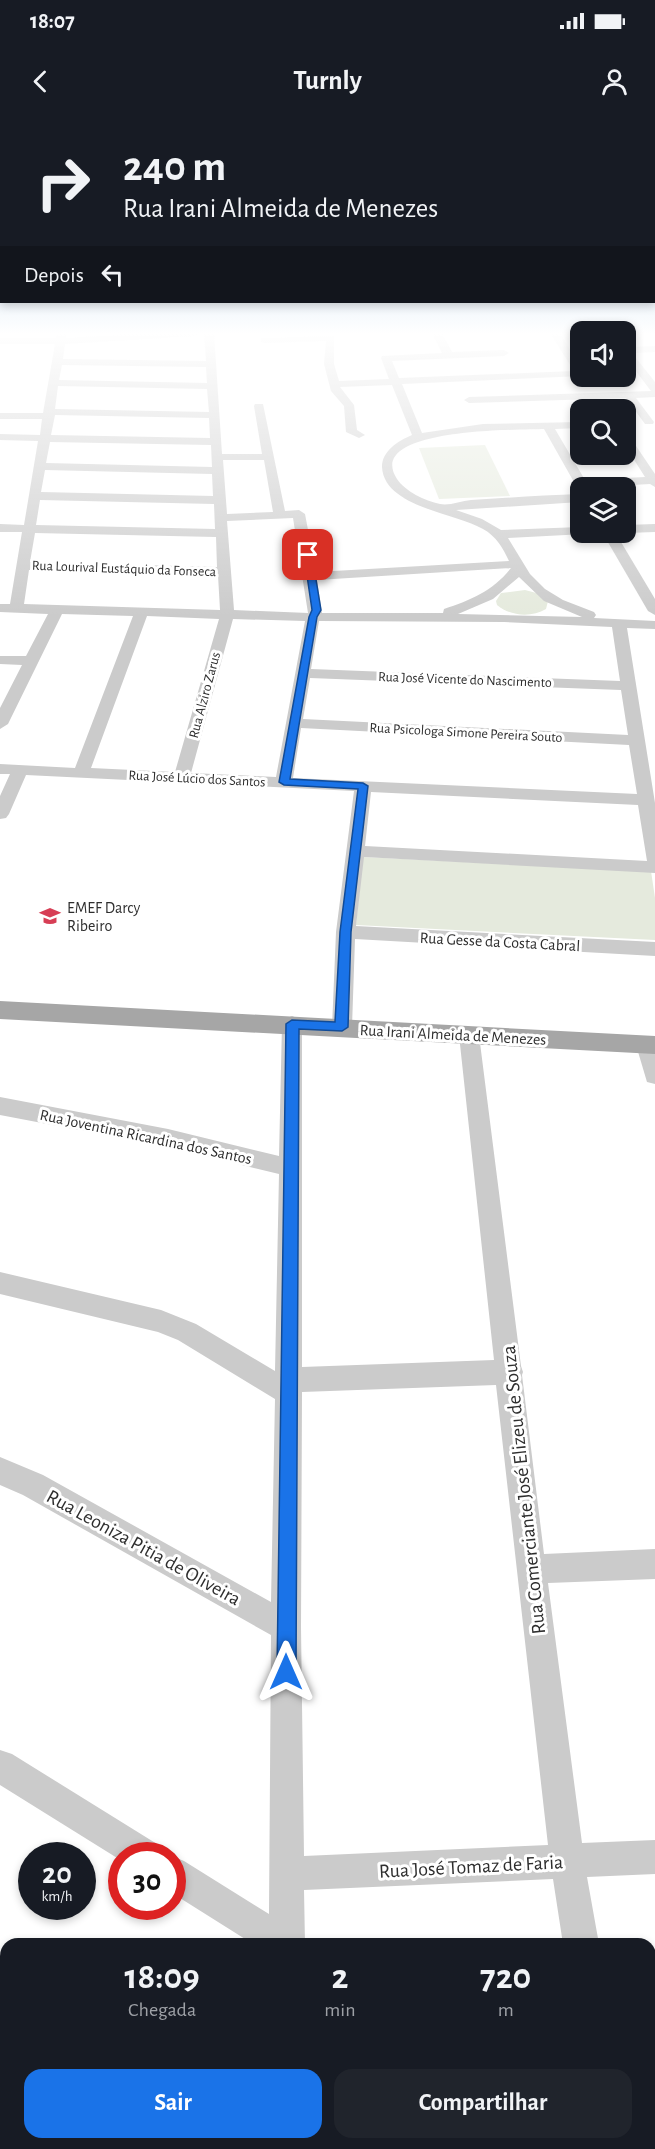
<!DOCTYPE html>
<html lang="pt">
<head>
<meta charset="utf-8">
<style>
	body { margin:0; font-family:"Alegreya Sans",sans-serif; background:#20242c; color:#f1f3f6; height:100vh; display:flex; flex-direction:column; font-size:22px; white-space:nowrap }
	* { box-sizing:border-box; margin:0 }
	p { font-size:20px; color:#9ea1a6 }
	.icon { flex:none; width:33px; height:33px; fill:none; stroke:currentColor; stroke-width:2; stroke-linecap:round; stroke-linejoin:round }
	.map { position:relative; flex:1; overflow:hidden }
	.drawer { position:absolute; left:0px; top:1818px; width:656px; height:212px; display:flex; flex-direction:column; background:#171b24; border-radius:18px 18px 0 0; box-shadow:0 3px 9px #0003 }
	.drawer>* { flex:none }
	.guide { position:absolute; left:0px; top:0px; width:656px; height:183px; box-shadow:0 3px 9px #0003; background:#171b24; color:#f1f3f6; overflow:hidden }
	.buttons { position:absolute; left:570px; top:201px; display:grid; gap:12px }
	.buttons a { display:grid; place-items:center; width:66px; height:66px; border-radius:12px; background:#171b24; box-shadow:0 3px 9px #0003; font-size:30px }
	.speed { position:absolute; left:18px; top:1722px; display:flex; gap:12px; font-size:30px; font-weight:700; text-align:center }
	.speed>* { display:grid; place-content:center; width:78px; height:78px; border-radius:50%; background:#171b24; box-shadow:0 3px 9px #0003; line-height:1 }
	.speed small { font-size:15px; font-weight:400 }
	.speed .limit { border:9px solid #d22; background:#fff; color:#111 }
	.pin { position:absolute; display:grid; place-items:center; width:51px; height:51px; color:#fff; margin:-26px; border-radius:12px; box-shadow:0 3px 9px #0006 }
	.me { position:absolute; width:66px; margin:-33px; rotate:0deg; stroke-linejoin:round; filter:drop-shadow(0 0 4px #0008) }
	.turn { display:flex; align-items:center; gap:21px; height:126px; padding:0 24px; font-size:27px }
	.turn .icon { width:78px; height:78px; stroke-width:2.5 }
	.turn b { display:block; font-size:42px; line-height:51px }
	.then { display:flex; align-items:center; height:57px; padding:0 24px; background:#0003; gap:12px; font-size:22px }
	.eta { display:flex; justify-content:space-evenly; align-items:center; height:102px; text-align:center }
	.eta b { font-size:36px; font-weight:600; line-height:42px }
	.cta { display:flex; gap:12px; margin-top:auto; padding:12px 24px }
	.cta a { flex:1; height:69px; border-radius:18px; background:#1a73e8; color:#fff; font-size:24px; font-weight:600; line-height:69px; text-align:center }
	.cta a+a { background:#20242c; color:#f1f3f6 }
	.status { display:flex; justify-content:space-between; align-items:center; height:42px; padding:0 30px; background:#171b24; direction:ltr }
	.status svg { height:16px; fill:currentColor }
	header { display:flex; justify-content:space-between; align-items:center; height:78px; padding:0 24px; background:#171b24; font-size:27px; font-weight:600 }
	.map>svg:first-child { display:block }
	.green { fill:#e5eadd }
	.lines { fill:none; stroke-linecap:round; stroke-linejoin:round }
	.minor { fill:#cbcbcb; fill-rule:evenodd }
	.major { fill:#a6a6a6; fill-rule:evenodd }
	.route { fill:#1a73e8; stroke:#114b97; stroke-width:1.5 }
	.labels { text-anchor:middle; stroke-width:6; stroke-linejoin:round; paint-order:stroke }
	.far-street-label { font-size:14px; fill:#2e2e2e; stroke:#fff }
	.poi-label { font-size:16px; fill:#2e2e2e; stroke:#fff; text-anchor:start }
	.street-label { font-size:16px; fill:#2e2e2e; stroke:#fff }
	.near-street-label { font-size:20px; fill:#2e2e2e; stroke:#fff }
</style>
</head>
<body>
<div class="status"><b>18:07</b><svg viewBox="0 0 49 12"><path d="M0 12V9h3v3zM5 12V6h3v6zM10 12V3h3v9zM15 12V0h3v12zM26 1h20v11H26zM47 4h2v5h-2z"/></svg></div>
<header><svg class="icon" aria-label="back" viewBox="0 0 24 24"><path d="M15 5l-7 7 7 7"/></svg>Turnly<svg class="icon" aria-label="person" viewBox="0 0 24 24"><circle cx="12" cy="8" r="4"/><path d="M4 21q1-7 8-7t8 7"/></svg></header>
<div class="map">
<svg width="655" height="2029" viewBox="0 0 655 2029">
	<rect width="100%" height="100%" fill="#fff"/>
	<g class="green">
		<path d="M 485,325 L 510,376 L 439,379 L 419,328 Z"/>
		<path d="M 525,470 L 540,474 L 548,481 L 546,489 C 531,498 510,496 497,485 L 496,481 L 501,473 Z"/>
		<path d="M 363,737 L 651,751 L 655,778 L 655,820 L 356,805 Z"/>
	</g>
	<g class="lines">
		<g class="minor">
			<path d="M 58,213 L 66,213 L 66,218 L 146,213 L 200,213 L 195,216 L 65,224 L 63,239 L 206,241 L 204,213 L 214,213 L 222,334 L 262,334 L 254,286 L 255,284 L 263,284 L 285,391 L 299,390 L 305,394 L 316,452 L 509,441 C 503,428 496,416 483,409 C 455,393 384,387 382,347 C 382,331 398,321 412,315 L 392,265 L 340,267 L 354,285 L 357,310 L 365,315 L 359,318 L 346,312 L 344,286 L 331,271 L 324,244 L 326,221 L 264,223 L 261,222 L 261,218 L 334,216 L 334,244 L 339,261 L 389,259 L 381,238 L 382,236 L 442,233 L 432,213 L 442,213 L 452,232 L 504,230 L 509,233 L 504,236 L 392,241 L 399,258 L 574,251 L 550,213 L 560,213 L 580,246 L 582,256 L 402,264 L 422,313 L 483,304 L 580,302 L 580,308 L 555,309 L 585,360 L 645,357 L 626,327 L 626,316 L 630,317 L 655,354 L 655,367 L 650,364 L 580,368 L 579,371 L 544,309 C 522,310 363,307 397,359 C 405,371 425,381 440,384 C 449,386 461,381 471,380 C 507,378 544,375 580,374 L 580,382 L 456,390 L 482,399 L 501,410 L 580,407 L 580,412 L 585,414 L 508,418 L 530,454 L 545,469 L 563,480 L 594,492 L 596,495 L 594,498 L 655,501 L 655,509 L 627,508 L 655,683 L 655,753 L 364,737 L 356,806 L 655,822 L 655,836 L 355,819 L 352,907 L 349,912 L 342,915 L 335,912 L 332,907 L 336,812 L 354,671 L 26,655 L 9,694 L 6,698 L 0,699 L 0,676 L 10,654 L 0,654 L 0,644 L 75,648 L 133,496 L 62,494 L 8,604 L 0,609 L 0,588 L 22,545 L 0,544 L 0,536 L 26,536 L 48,494 L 0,492 L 0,484 L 10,484 L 22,412 L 0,412 L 0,404 L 24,405 L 38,321 L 0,320 L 0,314 L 40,315 L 42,299 L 0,299 L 0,293 L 43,293 L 55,224 L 0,224 L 0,218 L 56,218 ZM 62,245 L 206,247 L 207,263 L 59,260 ZM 58,266 L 207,269 L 209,292 L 55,289 ZM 55,295 L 209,298 L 210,318 L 51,315 ZM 50,322 L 211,325 L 212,347 L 46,343 ZM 223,340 L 264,340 L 273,392 L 227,394 ZM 45,350 L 212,354 L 213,376 L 41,372 ZM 40,380 L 214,384 L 215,409 L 36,405 ZM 293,398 L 308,493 L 234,490 L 227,401 ZM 35,413 L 216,417 L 217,447 L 30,442 ZM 511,448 C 493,471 471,480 444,489 L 443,493 L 322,493 L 317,460 ZM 29,450 L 218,455 L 220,490 L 24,484 ZM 519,457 L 544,481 L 582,497 L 458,494 L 493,479 ZM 147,496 L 219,499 L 175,652 L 91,648 ZM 233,499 L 305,501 L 276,657 L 191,653 ZM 319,501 L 504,502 L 612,507 L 620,561 L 311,549 ZM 310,558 L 621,570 L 628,615 L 303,599 ZM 301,608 L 629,625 L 637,674 L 293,658 ZM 371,672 L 638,685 L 647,741 L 365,726 Z"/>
			<path d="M 655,226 L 655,232 L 632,233 L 655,262 L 655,277 L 636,278 L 654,302 L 653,304 L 645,304 L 626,278 L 469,283 L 464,280 L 469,277 L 651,271 L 626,238 L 626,227 Z"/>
			<path d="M 655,404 L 655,412 L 626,413 L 625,412 L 626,405 Z"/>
			<path d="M 602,412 L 615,412 L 655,479 L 655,495 L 648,491 Z"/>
			<path d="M 292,896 L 299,899 L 302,904 L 302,1247 L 494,1240 L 459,915 L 462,910 L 469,907 L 476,910 L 479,915 L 521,1246 L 523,1252 L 522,1255 L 544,1434 L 655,1429 L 655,1459 L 548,1463 L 582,1723 L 655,1720 L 655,1754 L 587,1757 L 599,1824 L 563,1824 L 553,1759 L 304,1770 L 305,1824 L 253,1824 L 172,1773 L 172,1736 L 184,1741 L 269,1794 L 271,1515 L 23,1375 L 0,1365 L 0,1337 L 43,1355 L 271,1482 L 275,1279 L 178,1220 L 158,1212 L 0,1174 L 0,1152 L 161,1190 L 196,1204 L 275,1251 L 279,1054 L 168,1027 L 0,995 L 0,977 L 168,1009 L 279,1036 L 282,904 L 285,899 ZM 496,1265 L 548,1725 L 304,1736 L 301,1507 L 302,1272 Z"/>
			<path d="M 647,917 L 655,921 L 655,964 L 647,962 L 636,925 L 640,920 Z"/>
			<path d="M 0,1630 L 12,1634 L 157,1724 L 162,1736 L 122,1736 L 122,1741 L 0,1665 Z"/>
			<path d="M 650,1988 L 655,1988 L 655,2026 L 643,2024 L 650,2024 Z"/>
			<rect x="268" y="2024" width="38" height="5"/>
			<path d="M 602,2024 L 640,2024 L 642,2029 L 604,2029 Z"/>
		</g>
		<path class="major" d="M 0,881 L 655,916 L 655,934 L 0,899 Z"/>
	</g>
	<linearGradient id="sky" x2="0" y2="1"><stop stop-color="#9cc5e8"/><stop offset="0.43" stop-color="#fff"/><stop offset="1" stop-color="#fff" stop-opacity="0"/></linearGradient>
	<rect width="655" height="497" fill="url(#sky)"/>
	<path class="route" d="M 308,433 L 312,435 L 321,490 L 317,497 L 290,659 L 363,663 L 368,666 L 351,812 L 348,907 L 342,911 L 299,909 L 296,1552 L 293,1559 L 286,1562 L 279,1559 L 277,1552 L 286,904 L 292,900 L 335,902 L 340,812 L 358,669 L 284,665 L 279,662 L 309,497 L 312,490 L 304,435 Z"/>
	<defs>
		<g id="school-bare" transform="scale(1.62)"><path d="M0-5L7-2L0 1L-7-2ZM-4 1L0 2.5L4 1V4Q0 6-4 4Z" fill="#d73e55" stroke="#fff" stroke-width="2.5" paint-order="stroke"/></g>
	</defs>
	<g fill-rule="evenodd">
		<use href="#school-bare" x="50" y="796"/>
	</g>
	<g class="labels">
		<g class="far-street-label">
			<text transform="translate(124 448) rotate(2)" y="5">Rua Lourival Eustáquio da Fonseca</text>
			<text transform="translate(465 559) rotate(2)" y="5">Rua José Vicente do Nascimento</text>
			<text transform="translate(204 575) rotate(-75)" y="5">Rua Alziro Zarus</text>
			<text transform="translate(466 612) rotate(3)" y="5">Rua Psicologa Simone Pereira Souto</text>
			<text transform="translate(197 658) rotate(3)" y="5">Rua José Lúcio dos Santos</text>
		</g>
		<g class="poi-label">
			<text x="67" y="793">EMEF Darcy<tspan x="67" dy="18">Ribeiro</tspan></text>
		</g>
		<g class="street-label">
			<text transform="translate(500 821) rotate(3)" y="6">Rua Gesse da Costa Cabral</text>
			<text transform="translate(453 914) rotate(3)" y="6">Rua Irani Almeida de Menezes</text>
			<text transform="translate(146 1016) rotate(12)" y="6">Rua Joventina Ricardina dos Santos</text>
		</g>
		<g class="near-street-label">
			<text transform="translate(523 1370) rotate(-96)" y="7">Rua Comerciante José Elizeu de Souza</text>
			<text transform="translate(144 1427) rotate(29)" y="7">Rua Leoniza Pitia de Oliveira</text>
			<text transform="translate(471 1746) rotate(-3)" y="7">Rua José Tomaz de Faria</text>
		</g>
	</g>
</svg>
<div class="buttons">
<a><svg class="icon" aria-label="sound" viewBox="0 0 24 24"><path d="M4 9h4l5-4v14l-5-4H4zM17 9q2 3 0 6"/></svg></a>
<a><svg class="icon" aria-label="search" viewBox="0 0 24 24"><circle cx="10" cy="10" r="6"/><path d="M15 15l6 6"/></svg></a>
<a><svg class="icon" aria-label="layers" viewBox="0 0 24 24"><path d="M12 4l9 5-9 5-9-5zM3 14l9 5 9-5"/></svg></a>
</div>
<div class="speed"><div>20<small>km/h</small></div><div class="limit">30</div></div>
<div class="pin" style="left:308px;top:435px;background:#d93025"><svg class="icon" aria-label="arrive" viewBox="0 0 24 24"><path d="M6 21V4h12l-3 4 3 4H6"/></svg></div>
<svg class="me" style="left:286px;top:1552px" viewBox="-20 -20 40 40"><path d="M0-17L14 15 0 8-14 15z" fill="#1a73e8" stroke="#fff" stroke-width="4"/></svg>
<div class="guide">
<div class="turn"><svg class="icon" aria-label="right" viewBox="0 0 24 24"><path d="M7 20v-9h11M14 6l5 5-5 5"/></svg><div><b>240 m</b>Rua Irani Almeida de Menezes</div></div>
<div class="then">Depois<svg class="icon" aria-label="left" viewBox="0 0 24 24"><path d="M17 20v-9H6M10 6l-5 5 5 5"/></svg></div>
</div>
<section class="drawer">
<div class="eta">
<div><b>18:09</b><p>Chegada</p></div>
<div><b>2</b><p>min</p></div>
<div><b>720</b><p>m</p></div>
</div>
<div class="cta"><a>Sair</a><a>Compartilhar</a></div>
</section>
</div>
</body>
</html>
